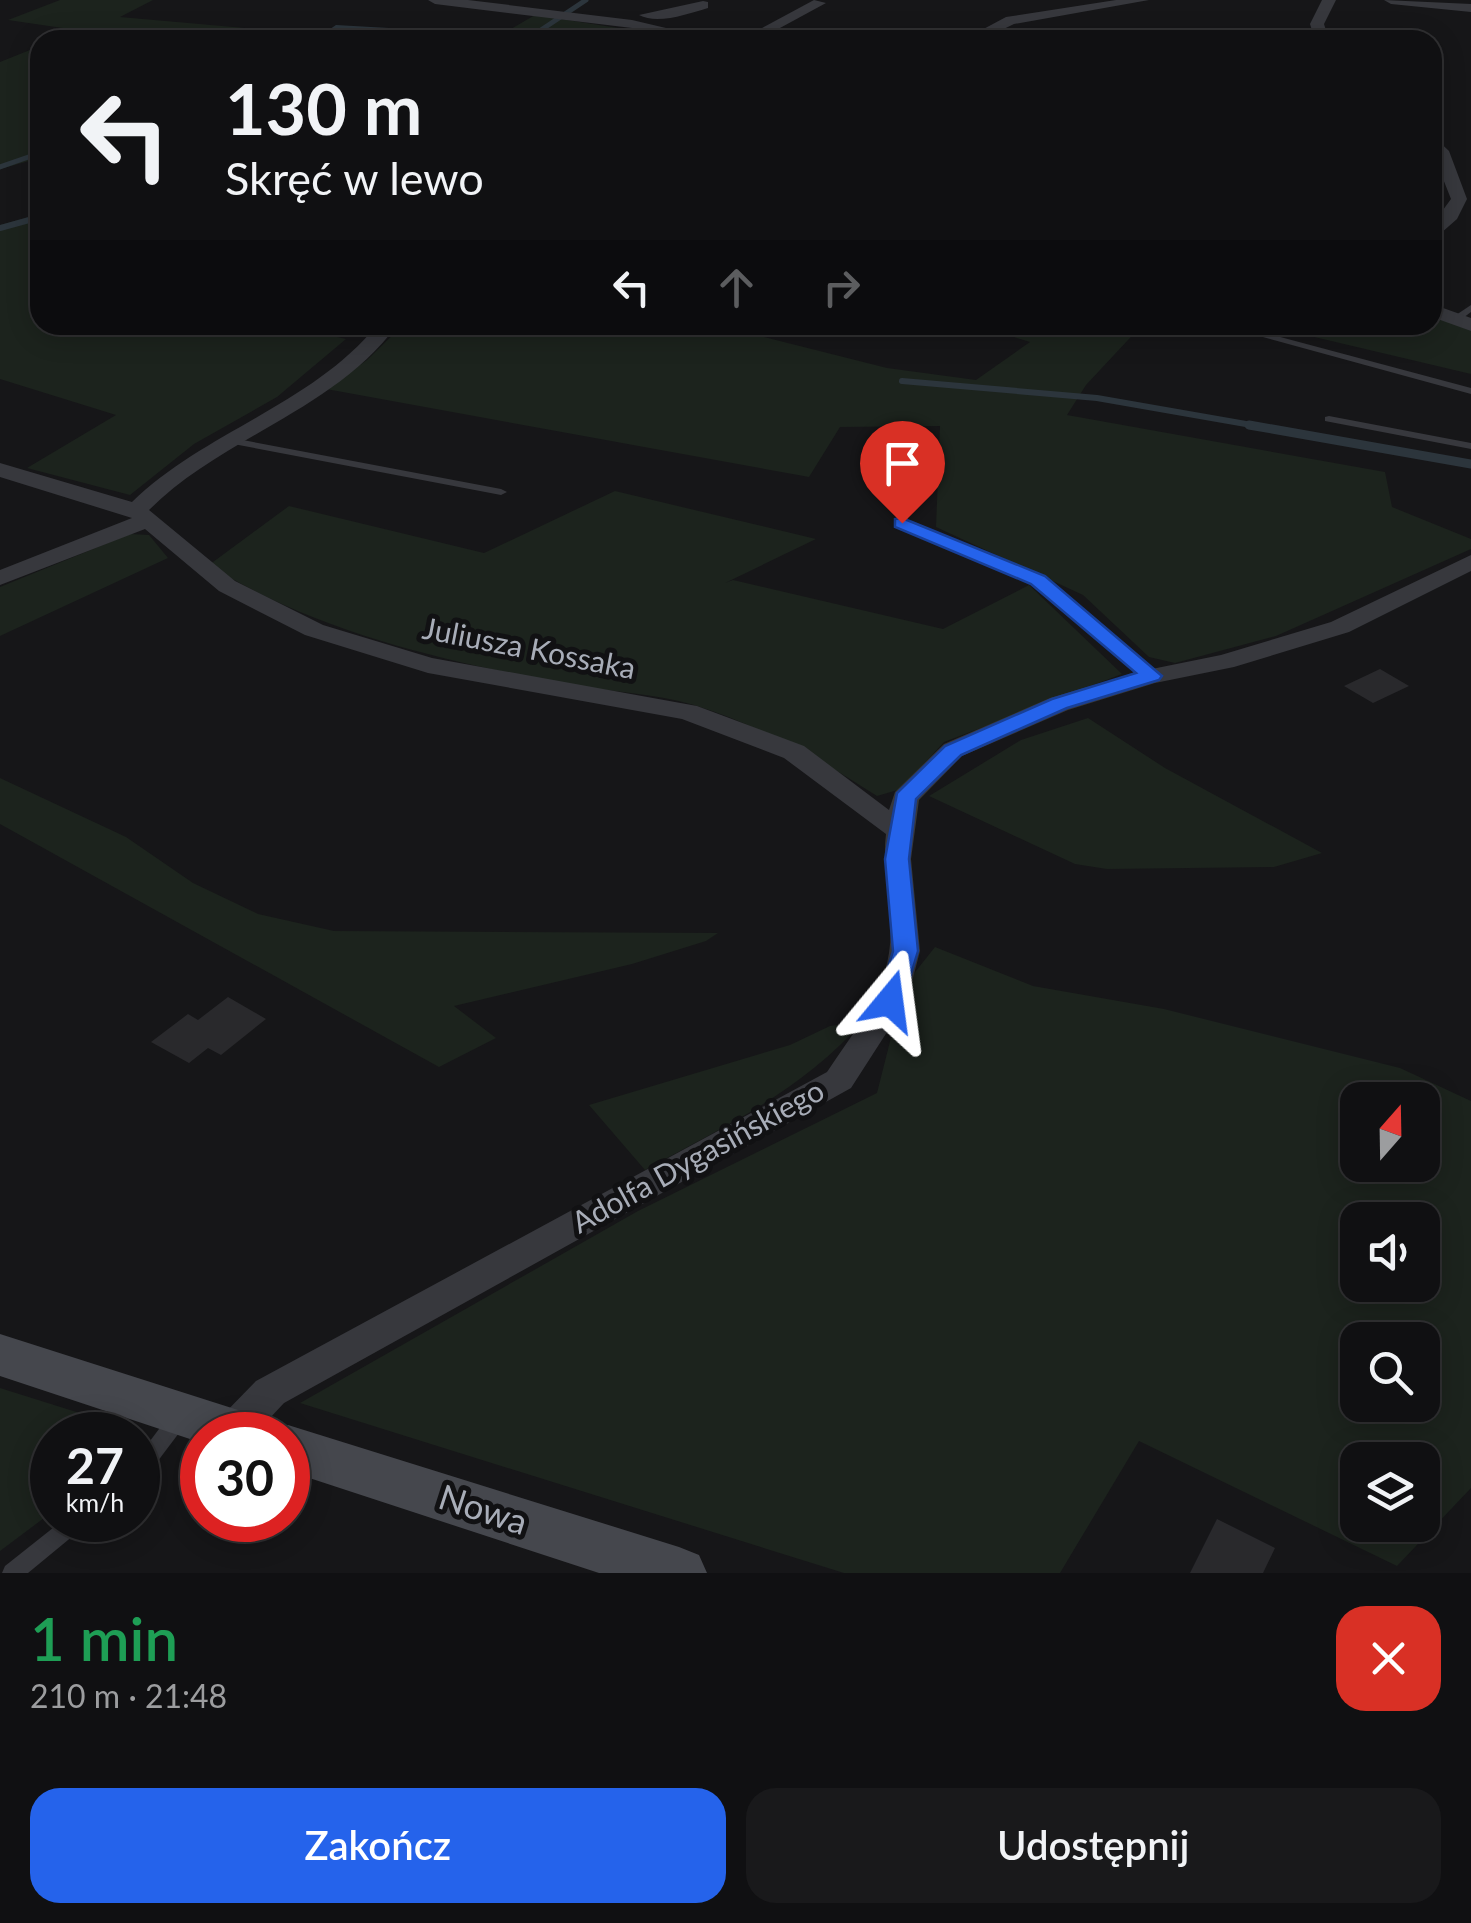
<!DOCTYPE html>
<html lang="pl">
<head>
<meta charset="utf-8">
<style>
	body { margin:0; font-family:Lato,sans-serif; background:#19191b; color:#f1f3f6; height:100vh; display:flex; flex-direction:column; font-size:38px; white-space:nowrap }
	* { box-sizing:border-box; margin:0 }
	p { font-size:32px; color:#9c9d9f }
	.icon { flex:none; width:55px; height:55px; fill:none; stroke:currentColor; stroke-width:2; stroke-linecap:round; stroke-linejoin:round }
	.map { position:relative; height:1573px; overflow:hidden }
	.details { display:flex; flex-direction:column; background:#101012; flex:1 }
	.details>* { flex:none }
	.banner { position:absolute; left:30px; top:30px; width:1412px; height:305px; border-radius:30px; box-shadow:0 5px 25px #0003,0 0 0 2px #303032; background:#101012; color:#f1f3f6; overflow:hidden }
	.needle { width:65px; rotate:20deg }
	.tools { position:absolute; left:1340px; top:1082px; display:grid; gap:20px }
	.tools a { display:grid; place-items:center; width:100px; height:100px; border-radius:20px; background:#101012; box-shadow:0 5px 25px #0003,0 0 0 2px #303032; font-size:50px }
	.speed { position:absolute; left:30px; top:1412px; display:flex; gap:20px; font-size:50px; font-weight:700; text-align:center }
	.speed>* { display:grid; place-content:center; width:130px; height:130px; border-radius:50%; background:#101012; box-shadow:0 5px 25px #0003,0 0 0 2px #303032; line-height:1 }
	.speed small { font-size:25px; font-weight:400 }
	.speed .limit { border:15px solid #d22; background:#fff; color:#111 }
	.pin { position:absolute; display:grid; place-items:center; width:85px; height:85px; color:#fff; margin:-102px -42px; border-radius:50% 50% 50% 0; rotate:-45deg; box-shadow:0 0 10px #0007 }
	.pin .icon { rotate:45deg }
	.me { position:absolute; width:110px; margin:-55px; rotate:16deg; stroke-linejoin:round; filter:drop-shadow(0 0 8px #0008) }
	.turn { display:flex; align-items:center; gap:35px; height:210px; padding:0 30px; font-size:45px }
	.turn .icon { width:130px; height:130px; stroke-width:2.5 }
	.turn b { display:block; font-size:70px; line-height:85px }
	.lanes { display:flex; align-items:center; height:95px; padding:0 30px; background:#0003; justify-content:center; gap:50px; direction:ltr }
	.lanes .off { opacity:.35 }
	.round { display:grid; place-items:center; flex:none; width:105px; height:105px; border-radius:30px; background:#19191b }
	.headline { display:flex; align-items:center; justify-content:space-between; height:170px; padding:0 30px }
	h1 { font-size:60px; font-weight:600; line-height:75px; color:#1e9e55 }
	.action { display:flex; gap:20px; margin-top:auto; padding:20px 30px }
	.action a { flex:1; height:115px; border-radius:30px; background:#2563eb; color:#fff; font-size:40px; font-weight:600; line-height:115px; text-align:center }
	.action a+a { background:#19191b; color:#f1f3f6 }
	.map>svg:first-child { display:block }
	.green { fill:#1c231d; fill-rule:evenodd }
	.water { fill:#2c353c }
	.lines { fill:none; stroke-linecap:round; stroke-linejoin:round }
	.stream-far2 { stroke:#2c353c; stroke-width:5 }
	.stream-far1 { stroke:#2c353c; stroke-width:6 }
	.stream { stroke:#2c353c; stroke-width:9 }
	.building { fill:#29292c }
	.lane { fill:#37383d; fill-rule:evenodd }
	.street { fill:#37383d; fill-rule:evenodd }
	.secondary { fill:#45474d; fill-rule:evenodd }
	.route { fill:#2563eb; stroke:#184099; stroke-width:2.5 }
	.labels { text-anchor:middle; stroke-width:10; stroke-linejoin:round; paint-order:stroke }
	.street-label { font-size:30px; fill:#a8adb8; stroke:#111113 }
	.near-street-label { font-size:35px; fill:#a8adb8; stroke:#111113 }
</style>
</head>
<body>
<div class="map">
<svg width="1471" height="1573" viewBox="0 0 1471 1573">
	<rect width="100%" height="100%" fill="#161618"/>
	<g class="green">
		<path d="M 60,0 L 153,0 L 120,17 L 267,30 L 271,40 L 54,40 L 76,30 L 8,20 Z"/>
		<path d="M 535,15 L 695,40 L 492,40 Z"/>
		<path d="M 40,46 L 40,158 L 0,169 L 0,62 Z"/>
		<path d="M 40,214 L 40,325 L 285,325 L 346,339 L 277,397 L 194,444 L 130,495 L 27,468 L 116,415 L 0,379 L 0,225 Z"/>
		<path d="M 1433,315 L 1471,331 L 1471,374 L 1264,325 L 1432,325 Z"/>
		<path d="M 403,325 L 717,325 L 887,368 L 976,380 L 1030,342 L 974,325 L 1142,325 L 1086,385 L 1067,415 L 1385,472 L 1392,507 L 1471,539 L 1471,549 L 1276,636 L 1175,663 L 1149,657 L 1083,595 L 936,527 L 940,426 L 840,427 L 809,477 L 326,389 L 367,360 Z"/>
		<path d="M 615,491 L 816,539 L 725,583 L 733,580 L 943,629 L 1029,585 L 1122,674 L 944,742 L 901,789 L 877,796 C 818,758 761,726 694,705 C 654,693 608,692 567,684 C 446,662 315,632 209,565 L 289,506 L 484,553 Z"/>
		<path d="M 130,534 L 149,535 L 168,558 L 0,636 L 0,587 Z"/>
		<path d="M 1088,718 L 1165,768 L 1322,853 L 1274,867 L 1107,869 L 1075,864 L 929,796 L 1021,740 Z"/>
		<path d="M 0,778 L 126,837 L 193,883 L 258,914 L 334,931 L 718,933 L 706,941 L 632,964 L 454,1006 L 496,1038 L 439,1067 L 0,824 Z"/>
		<path d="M 935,947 L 1033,986 L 1164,1009 L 1400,1068 L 1471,1101 L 1471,1488 L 1397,1566 L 1139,1441 L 1060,1573 L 844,1573 L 300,1403 L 638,1211 L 877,1093 L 904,986 ZM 1358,1100 L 1422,1100 L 1422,1165 L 1358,1165 ZM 1358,1220 L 1422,1220 L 1422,1285 L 1358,1285 ZM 1358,1340 L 1422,1340 L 1422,1405 L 1358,1405 ZM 1358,1460 L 1422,1460 L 1422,1525 L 1358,1525 Z"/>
		<path d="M 863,1021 C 801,1092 726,1125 645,1170 L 589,1105 L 790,1045 L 830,1026 Z"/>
		<path d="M 0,1388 L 140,1432 L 52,1435 L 52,1512 L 0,1551 Z"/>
	</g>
	<path class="water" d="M 336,25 L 442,31 L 480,40 L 314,40 Z"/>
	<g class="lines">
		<g class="stream-far2">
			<path d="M 535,40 L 541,30 L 586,0"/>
			<path d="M 0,167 L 40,153"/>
		</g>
		<g class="stream-far1">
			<path d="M 0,228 L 40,217"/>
			<path d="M 902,381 L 1097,398 L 1263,427"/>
		</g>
		<path class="stream" d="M 1249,425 L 1471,464"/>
	</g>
	<g class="building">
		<path d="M 1380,669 L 1409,686 L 1373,703 L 1344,686 Z"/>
		<path d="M 228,997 L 266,1019 L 221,1055 L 208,1048 L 189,1063 L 151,1042 L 188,1014 L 198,1020 Z"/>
		<path d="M 1217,1519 L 1275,1548 L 1263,1573 L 1190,1573 Z"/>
	</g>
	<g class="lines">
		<g class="lane">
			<path d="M 1471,305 L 1471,312 L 1459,321 L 1453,321 L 1453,317 Z"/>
			<path d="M 1219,325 L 1235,325 L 1471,388 L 1471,394 Z"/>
			<path d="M 1329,416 L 1471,443 L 1471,449 L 1325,421 L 1325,417 Z"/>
			<path d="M 232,438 L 501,489 L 507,492 L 501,495 L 228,443 L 228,439 Z"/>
			<path d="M 907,499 L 913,502 L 907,521 L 1042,577 L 1156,673 L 1157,676 L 1156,679 L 1146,679 L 1034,583 L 897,525 L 895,523 L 901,502 Z"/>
			<path d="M 178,1411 L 185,1413 L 188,1419 L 185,1425 L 145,1478 L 138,1481 L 138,1457 L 171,1413 Z"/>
			<path d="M 63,1520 L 88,1520 L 85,1526 L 28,1573 L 2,1573 L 5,1566 Z"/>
		</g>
		<g class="street">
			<path d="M 428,0 L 468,0 L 632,20 L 717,40 L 690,40 L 632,28 L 435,4 Z"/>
			<path d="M 814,0 L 826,3 L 758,40 L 740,40 Z"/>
			<path d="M 1116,0 L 1149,0 L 1014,24 L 981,40 L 963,40 L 1006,17 Z"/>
			<path d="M 1322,0 L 1336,0 L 1324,24 L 1329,40 L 1315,40 L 1310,24 Z"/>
			<path d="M 1384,0 L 1471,4 L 1471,12 L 1391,4 Z"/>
			<path d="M 703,1 L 708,2 L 708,8 C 688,14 657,25 639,15 Z"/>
			<path d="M 1432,135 L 1449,151 L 1467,199 L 1457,219 L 1432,241 L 1432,225 L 1451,199 L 1432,151 Z"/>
			<path d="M 1432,304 L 1471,318 L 1471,331 L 1432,317 Z"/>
			<path d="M 377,325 L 397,325 C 334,411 223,436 149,510 L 235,581 L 323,625 L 432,658 L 697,706 L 804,746 L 889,810 L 895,792 L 944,744 L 1050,698 L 1142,671 L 1221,655 L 1331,622 L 1471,555 L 1471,571 L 1349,632 L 1234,667 L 1155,683 L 1068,710 L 962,756 L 919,800 L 911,859 L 920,951 L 907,1001 L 851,1088 L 284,1403 L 254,1435 L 215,1435 L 219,1419 L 256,1381 L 827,1072 C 852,1034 882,999 889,953 C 895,915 881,874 886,834 L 784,758 L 682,719 L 428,673 L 305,635 L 219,591 L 145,529 L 0,585 L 0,570 L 132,518 L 0,477 L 0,463 L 132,502 C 205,431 312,405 377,325 Z"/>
		</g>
		<path class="secondary" d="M 0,1334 L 266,1419 L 272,1431 L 288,1425 L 679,1547 L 699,1555 L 707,1573 L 599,1573 L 288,1471 L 288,1435 L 202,1435 L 202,1443 L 0,1376 Z"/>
	</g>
	<path class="route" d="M 902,518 L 1045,576 L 1162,676 L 1159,680 L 1067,708 L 961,755 L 916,799 L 909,859 L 918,951 L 903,1001 L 900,1007 L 881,1007 L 878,1001 L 893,951 L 885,859 L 897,793 L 945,746 L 1052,699 L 1136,673 L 1031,584 L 895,527 L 895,519 Z"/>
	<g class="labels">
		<g class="street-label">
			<text transform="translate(529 649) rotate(11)" y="10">Juliusza Kossaka</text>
			<text transform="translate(698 1157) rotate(-29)" y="10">Adolfa Dygasińskiego</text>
		</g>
		<g class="near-street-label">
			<text transform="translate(483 1510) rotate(18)" y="12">Nowa</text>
		</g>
	</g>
</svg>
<div class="tools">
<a><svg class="needle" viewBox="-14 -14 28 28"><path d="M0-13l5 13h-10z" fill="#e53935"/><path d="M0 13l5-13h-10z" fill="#9c9d9f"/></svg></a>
<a><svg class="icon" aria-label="sound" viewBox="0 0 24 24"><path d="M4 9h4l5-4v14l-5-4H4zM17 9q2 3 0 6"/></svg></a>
<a><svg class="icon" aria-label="search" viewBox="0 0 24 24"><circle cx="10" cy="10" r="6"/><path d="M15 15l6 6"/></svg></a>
<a><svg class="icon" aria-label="layers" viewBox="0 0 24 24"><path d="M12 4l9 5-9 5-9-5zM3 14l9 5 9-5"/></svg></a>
</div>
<div class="speed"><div>27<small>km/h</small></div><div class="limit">30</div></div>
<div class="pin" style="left:902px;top:523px;background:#d93025"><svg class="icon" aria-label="arrive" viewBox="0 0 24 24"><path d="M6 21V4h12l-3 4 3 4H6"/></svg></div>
<svg class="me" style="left:890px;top:1001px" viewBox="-20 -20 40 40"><path d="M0-17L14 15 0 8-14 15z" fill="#2563eb" stroke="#fff" stroke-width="4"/></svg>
<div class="banner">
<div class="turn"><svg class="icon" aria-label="left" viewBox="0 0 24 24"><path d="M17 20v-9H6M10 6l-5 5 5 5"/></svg><div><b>130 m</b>Skręć w lewo</div></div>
<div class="lanes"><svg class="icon" aria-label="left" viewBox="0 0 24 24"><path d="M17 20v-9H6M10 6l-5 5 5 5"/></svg><svg class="icon off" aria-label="ahead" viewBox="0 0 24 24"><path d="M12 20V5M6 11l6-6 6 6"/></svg><svg class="icon off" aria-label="right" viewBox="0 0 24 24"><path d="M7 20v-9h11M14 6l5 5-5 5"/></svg></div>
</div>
</div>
<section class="details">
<div class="headline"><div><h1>1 min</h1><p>210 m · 21:48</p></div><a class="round" style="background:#d93025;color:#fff"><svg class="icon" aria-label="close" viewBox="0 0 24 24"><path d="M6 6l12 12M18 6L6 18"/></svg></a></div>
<div class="action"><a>Zakończ</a><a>Udostępnij</a></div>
</section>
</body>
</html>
